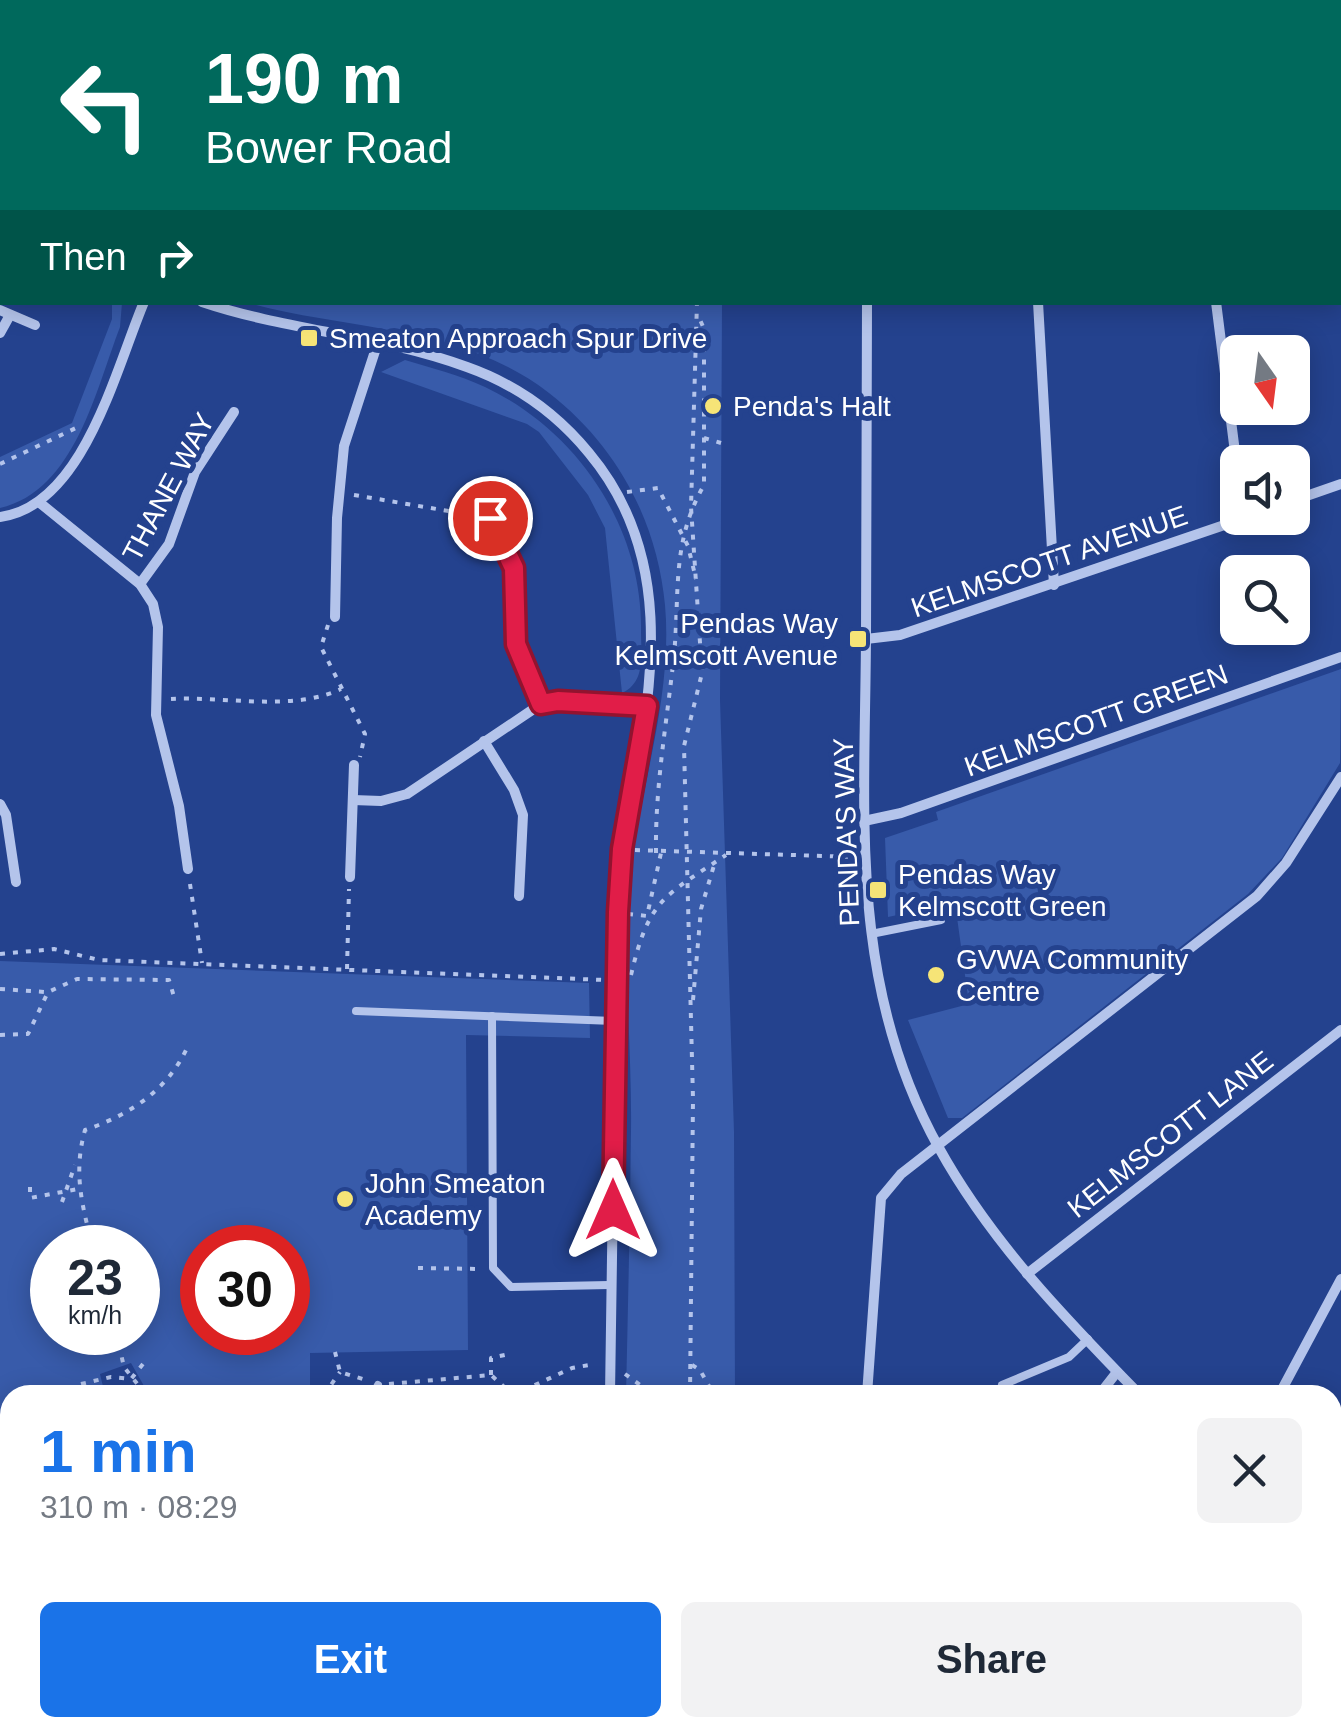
<!DOCTYPE html>
<html lang="en">
<head>
<meta charset="utf-8">
<style>
	body { margin:0; font-family:Arial,sans-serif; background:#f2f2f3; color:#1f2937; height:100vh; display:flex; flex-direction:column; font-size:38px; white-space:nowrap }
	* { box-sizing:border-box; margin:0 }
	p { font-size:32px; color:#747a83 }
	.icon { flex:none; width:55px; height:55px; fill:none; stroke:currentColor; stroke-width:2; stroke-linecap:round; stroke-linejoin:round }
	.map { position:relative; flex:1; overflow:hidden }
	.drawer { position:absolute; left:0px; top:1385px; width:1342px; height:352px; display:flex; flex-direction:column; background:#fff; border-radius:30px 30px 0 0; box-shadow:0 5px 25px #0003 }
	.drawer>* { flex:none }
	.guide { position:absolute; left:0px; top:0px; width:1342px; height:305px; box-shadow:0 5px 25px #0003; background:#00695c; color:#fff; overflow:hidden }
	.needle { width:65px; rotate:166deg }
	.fabs { position:absolute; left:1220px; top:335px; display:grid; gap:20px }
	.fabs a { display:grid; place-items:center; width:90px; height:90px; border-radius:15px; background:#fff; box-shadow:0 5px 25px #0003; font-size:50px }
	.speed { position:absolute; left:30px; top:1225px; display:flex; gap:20px; font-size:50px; font-weight:700; text-align:center }
	.speed>* { display:grid; place-content:center; width:130px; height:130px; border-radius:50%; background:#fff; box-shadow:0 5px 25px #0003; line-height:1 }
	.speed small { font-size:25px; font-weight:400 }
	.speed .limit { border:15px solid #d22; background:#fff; color:#111 }
	.pin { position:absolute; display:grid; place-items:center; width:85px; height:85px; color:#fff; margin:-42px; border:5px solid #fff; border-radius:50%; box-shadow:0 2px 10px #0007 }
	.me { position:absolute; width:110px; margin:-55px; rotate:0deg; stroke-linejoin:round; filter:drop-shadow(0 0 8px #0008) }
	.turn { display:flex; align-items:center; gap:35px; height:210px; padding:0 40px; font-size:45px }
	.turn .icon { width:130px; height:130px; stroke-width:2.5 }
	.turn b { display:block; font-size:70px; line-height:85px }
	.then { display:flex; align-items:center; height:95px; padding:0 40px; background:#0003; gap:20px; font-size:38px }
	.round { display:grid; place-items:center; flex:none; width:105px; height:105px; border-radius:15px; background:#f2f2f3 }
	.head { display:flex; align-items:center; justify-content:space-between; height:170px; padding:0 40px }
	h1 { font-size:60px; font-weight:700; line-height:75px; color:#1a73e8 }
	.button { display:flex; gap:20px; margin-top:auto; padding:20px 40px }
	.button a { flex:1; height:115px; border-radius:15px; background:#1a73e8; color:#fff; font-size:40px; font-weight:700; line-height:115px; text-align:center }
	.button a+a { background:#f2f2f3; color:#1f2937 }
	.map>svg:first-child { display:block }
	.green { fill:#385baa; fill-rule:evenodd }
	.lines { fill:none; stroke-linecap:round; stroke-linejoin:round }
	.stream { stroke:#a8bdec; stroke-width:5 }
	.path { stroke:#b4c4eb; stroke-width:4; stroke-dasharray:5 8; stroke-linecap:butt }
	.lane { stroke:#b4c4eb; stroke-width:8 }
	.street { stroke:#b4c4eb; stroke-width:10 }
	.secondary { stroke:#dfe6f9; stroke-width:20 }
	.route-casing { stroke:#92132f; stroke-width:25 }
	.route { stroke:#e11d48; stroke-width:18 }
	.poi-dot { fill:#f6e477; stroke:#24428e; stroke-width:4 }
	.labels { text-anchor:middle; stroke-width:10; stroke-linejoin:round; paint-order:stroke }
	.poi-label { font-size:28px; fill:#fff; stroke:#24428e; text-anchor:start }
	.street-label { font-size:28px; fill:#fff; stroke:#24428e }
</style>
</head>
<body>
<div class="map">
<svg width="1341" height="1736" viewBox="0 0 1341 1736">
	<rect width="100%" height="100%" fill="#24428e"/>
	<g class="green">
		<path d="M 0,0 L 723,0 L 2,2 L 2,178 Z"/>
		<path d="M 112,303 L 122,303 L 120,327 C 96,389 75,491 0,508 L 0,457 L 72,423 L 112,319 Z"/>
		<path d="M 248,303 L 722,303 L 720,700 L 734,1132 L 735,1395 L 626,1395 C 628,1307 630,1219 631,1131 C 632,1055 624,979 628,904 C 633,804 674,705 665,605 C 657,520 616,445 549,393 C 461,325 350,331 248,303 Z"/>
		<path d="M 405,360 C 432,368 459,375 485,387 C 578,431 643,528 641,632 C 641,654 646,682 622,693 L 605,528 L 588,495 L 539,432 L 527,424 L 381,372 Z"/>
		<path d="M 1341,669 L 1340,763 L 1282,858 L 1248,894 L 962,1118 L 948,1118 L 908,1020 L 969,1004 L 955,903 L 888,917 L 885,838 L 938,820 L 936,812 Z"/>
		<path d="M 0,961 L 589,983 L 590,1038 L 466,1035 L 468,1350 L 310,1353 L 310,1386 L 144,1386 L 131,1363 L 100,1374 L 105,1395 L 10,1395 L 10,1728 L 356,1728 L 376,1736 L 0,1736 ZM 52,1248 L 138,1248 L 138,1332 L 52,1332 ZM 202,1248 L 288,1248 L 288,1332 L 202,1332 Z"/>
	</g>
	<g class="lines">
		<g class="stream">
			<path d="M 0,1626 L 10,1625"/>
			<path d="M 340,1728 L 351,1736"/>
		</g>
		<g class="path">
			<path d="M 47,0 L 49,2"/>
			<path d="M 438,0 L 438,2"/>
			<path d="M 697,0 L 698,2"/>
			<path d="M 701,0 L 701,2"/>
			<path d="M 966,0 L 966,2"/>
			<path d="M 164,2 L 216,0"/>
			<path d="M 266,2 L 266,0"/>
			<path d="M 0,10 L 2,10"/>
			<path d="M 704,438 L 721,443"/>
			<path d="M 0,464 L 78,427"/>
			<path d="M 627,492 L 658,488 L 688,546 L 696,579"/>
			<path d="M 354,495 L 478,516"/>
			<path d="M 328,625 L 321,647 L 365,734 L 360,757"/>
			<path d="M 171,699 C 225,696 292,712 341,689"/>
			<path d="M 635,850 L 855,857"/>
			<path d="M 656,853 C 655,785 667,722 674,655 C 680,592 671,543 704,485 L 704,329 L 698,315"/>
			<path d="M 190,884 L 202,963"/>
			<path d="M 628,914 L 647,916 L 661,853"/>
			<path d="M 0,954 L 54,949 L 99,960 L 605,980"/>
			<path d="M 347,969 L 349,889"/>
			<path d="M 631,975 C 649,899 663,897 726,855"/>
			<path d="M 0,989 L 45,992"/>
			<path d="M 693,1000 L 701,909 L 715,862"/>
			<path d="M 0,1035 L 28,1034 L 48,992 L 77,979 L 169,980 L 175,1000"/>
			<path d="M 30,1187 L 30,1198 L 78,1189"/>
			<path d="M 62,1202 L 75,1165"/>
			<path d="M 93,1248 C 82,1205 73,1173 85,1130 C 129,1115 167,1091 187,1048"/>
			<path d="M 418,1268 L 483,1269"/>
			<path d="M 116,1332 L 124,1367 L 146,1395"/>
			<path d="M 335,1352 L 340,1372 L 366,1380"/>
			<path d="M 692,1365 L 700,1370 L 714,1395"/>
			<path d="M 625,1374 L 654,1395"/>
			<path d="M 491,1375 L 491,1358 L 509,1354"/>
			<path d="M 81,1384 L 111,1377 L 131,1379 L 143,1364"/>
			<path d="M 389,1384 L 491,1375 L 513,1395 L 572,1368 L 595,1364"/>
			<path d="M 324,1395 L 340,1372"/>
			<path d="M 690,1395 L 693,1099 L 684,746 L 702,673 L 691,507 L 697,302"/>
			<path d="M 1332,1465 L 1341,1465"/>
			<path d="M 0,1594 L 10,1598"/>
			<path d="M 132,1728 L 143,1736"/>
			<path d="M 212,1728 L 235,1736"/>
			<path d="M 617,1728 L 620,1736"/>
			<path d="M 686,1736 L 686,1728"/>
		</g>
		<g class="lane">
			<path d="M 871,934 L 941,920"/>
			<path d="M 356,1011 L 614,1021"/>
			<path d="M 492,1016 L 493,1268 L 511,1287 L 609,1285"/>
			<path d="M 1002,1385 L 1069,1357 L 1088,1339"/>
			<path d="M 373,1395 L 378,1385"/>
		</g>
		<g class="street">
			<path d="M 1178,0 L 1178,2"/>
			<path d="M 869,2 L 869,0"/>
			<path d="M 1281,2 L 1323,0"/>
			<path d="M 0,188 L 2,190"/>
			<path d="M 202,302 C 288,331 381,335 467,367 C 515,384 557,414 589,453 C 702,588 628,758 617,913 L 610,1395"/>
			<path d="M 867,302 C 866,414 867,525 866,637 C 865,816 848,985 939,1148 C 991,1242 1066,1319 1140,1395"/>
			<path d="M 1038,302 L 1054,585"/>
			<path d="M 1216,302 L 1238,476"/>
			<path d="M 0,310 L 35,325"/>
			<path d="M 0,333 L 10,315"/>
			<path d="M 1292,501 L 1341,484"/>
			<path d="M 40,503 L 140,584 L 153,604 L 158,627 L 156,715 L 179,806 L 188,869"/>
			<path d="M 0,517 C 83,506 115,371 144,302"/>
			<path d="M 489,519 L 514,568 L 516,643 L 541,704"/>
			<path d="M 140,584 L 169,544 L 195,472 L 234,412"/>
			<path d="M 335,617 L 337,518 L 344,446 L 378,342"/>
			<path d="M 866,639 L 900,635 L 1245,518"/>
			<path d="M 484,741 L 514,790 L 523,815 L 519,896"/>
			<path d="M 353,800 L 381,801 L 407,794 L 541,704 L 558,701 L 647,706"/>
			<path d="M 0,804 L 6,815 L 16,882"/>
			<path d="M 864,821 L 901,813 L 1341,657"/>
			<path d="M 350,877 L 354,765"/>
			<path d="M 1027,1274 L 1341,1030"/>
			<path d="M 867,1395 L 881,1198 L 901,1174 L 1257,896 L 1286,863 L 1341,777"/>
			<path d="M 1099,1395 L 1117,1372"/>
			<path d="M 1279,1395 L 1341,1279"/>
			<path d="M 1333,1545 L 1341,1530"/>
			<path d="M 597,1736 L 597,1728"/>
			<path d="M 1334,1736 L 1341,1730"/>
		</g>
		<g class="secondary">
			<path d="M 1332,1434 L 1341,1429"/>
			<path d="M 953,1736 L 963,1728"/>
		</g>
	</g>
	<g class="lines">
		<g class="route-casing">
			<path id="route" d="M 490,518 L 514,568 L 516,644 L 541,704 L 558,701 L 647,706 L 622,849 L 618,912 L 613,1210"/>
		</g>
		<use href="#route" class="route"/>
	</g>
	<g class="poi-dot">
		<rect x="299" y="328" width="20" height="20" rx="5"/>
		<circle cx="713" cy="406" r="10"/>
		<rect x="848" y="629" width="20" height="20" rx="5"/>
		<rect x="868" y="880" width="20" height="20" rx="5"/>
		<circle cx="936" cy="975" r="10"/>
		<circle cx="345" cy="1199" r="10"/>
	</g>
	<g class="labels">
		<g class="poi-label">
			<text x="329" y="348">Smeaton Approach Spur Drive</text>
			<text x="733" y="416">Penda's Halt</text>
			<text x="838" y="633" text-anchor="end">Pendas Way<tspan x="838" dy="32">Kelmscott Avenue</tspan></text>
			<text x="898" y="884">Pendas Way<tspan x="898" dy="32">Kelmscott Green</tspan></text>
			<text x="956" y="969">GVWA Community<tspan x="956" dy="32">Centre</tspan></text>
			<text x="365" y="1193">John Smeaton<tspan x="365" dy="32">Academy</tspan></text>
		</g>
		<g class="street-label">
			<text transform="translate(168 487) rotate(-62)" y="10">THANE WAY</text>
			<text transform="translate(1049 561) rotate(-19)" y="10">KELMSCOTT AVENUE</text>
			<text transform="translate(1096 720) rotate(-20)" y="10">KELMSCOTT GREEN</text>
			<text transform="translate(846 832) rotate(-92)" y="10">PENDA'S WAY</text>
			<text transform="translate(1170 1134) rotate(-38)" y="10">KELMSCOTT LANE</text>
		</g>
	</g>
</svg>
<div class="fabs">
<a><svg class="needle" viewBox="-14 -14 28 28"><path d="M0-13l5 13h-10z" fill="#e53935"/><path d="M0 13l5-13h-10z" fill="#747a83"/></svg></a>
<a><svg class="icon" aria-label="sound" viewBox="0 0 24 24"><path d="M4 9h4l5-4v14l-5-4H4zM17 9q2 3 0 6"/></svg></a>
<a><svg class="icon" aria-label="search" viewBox="0 0 24 24"><circle cx="10" cy="10" r="6"/><path d="M15 15l6 6"/></svg></a>
</div>
<div class="speed"><div>23<small>km/h</small></div><div class="limit">30</div></div>
<div class="pin" style="left:490px;top:518px;background:#d93025"><svg class="icon" aria-label="arrive" viewBox="0 0 24 24"><path d="M6 21V4h12l-3 4 3 4H6"/></svg></div>
<svg class="me" style="left:613px;top:1210px" viewBox="-20 -20 40 40"><path d="M0-17L14 15 0 8-14 15z" fill="#e11d48" stroke="#fff" stroke-width="4"/></svg>
<div class="guide">
<div class="turn"><svg class="icon" aria-label="left" viewBox="0 0 24 24"><path d="M17 20v-9H6M10 6l-5 5 5 5"/></svg><div><b>190 m</b>Bower Road</div></div>
<div class="then">Then<svg class="icon" aria-label="right" viewBox="0 0 24 24"><path d="M7 20v-9h11M14 6l5 5-5 5"/></svg></div>
</div>
<section class="drawer">
<div class="head"><div><h1>1 min</h1><p>310 m · 08:29</p></div><a class="round"><svg class="icon" aria-label="close" viewBox="0 0 24 24"><path d="M6 6l12 12M18 6L6 18"/></svg></a></div>
<div class="button"><a>Exit</a><a>Share</a></div>
</section>
</div>
</body>
</html>
